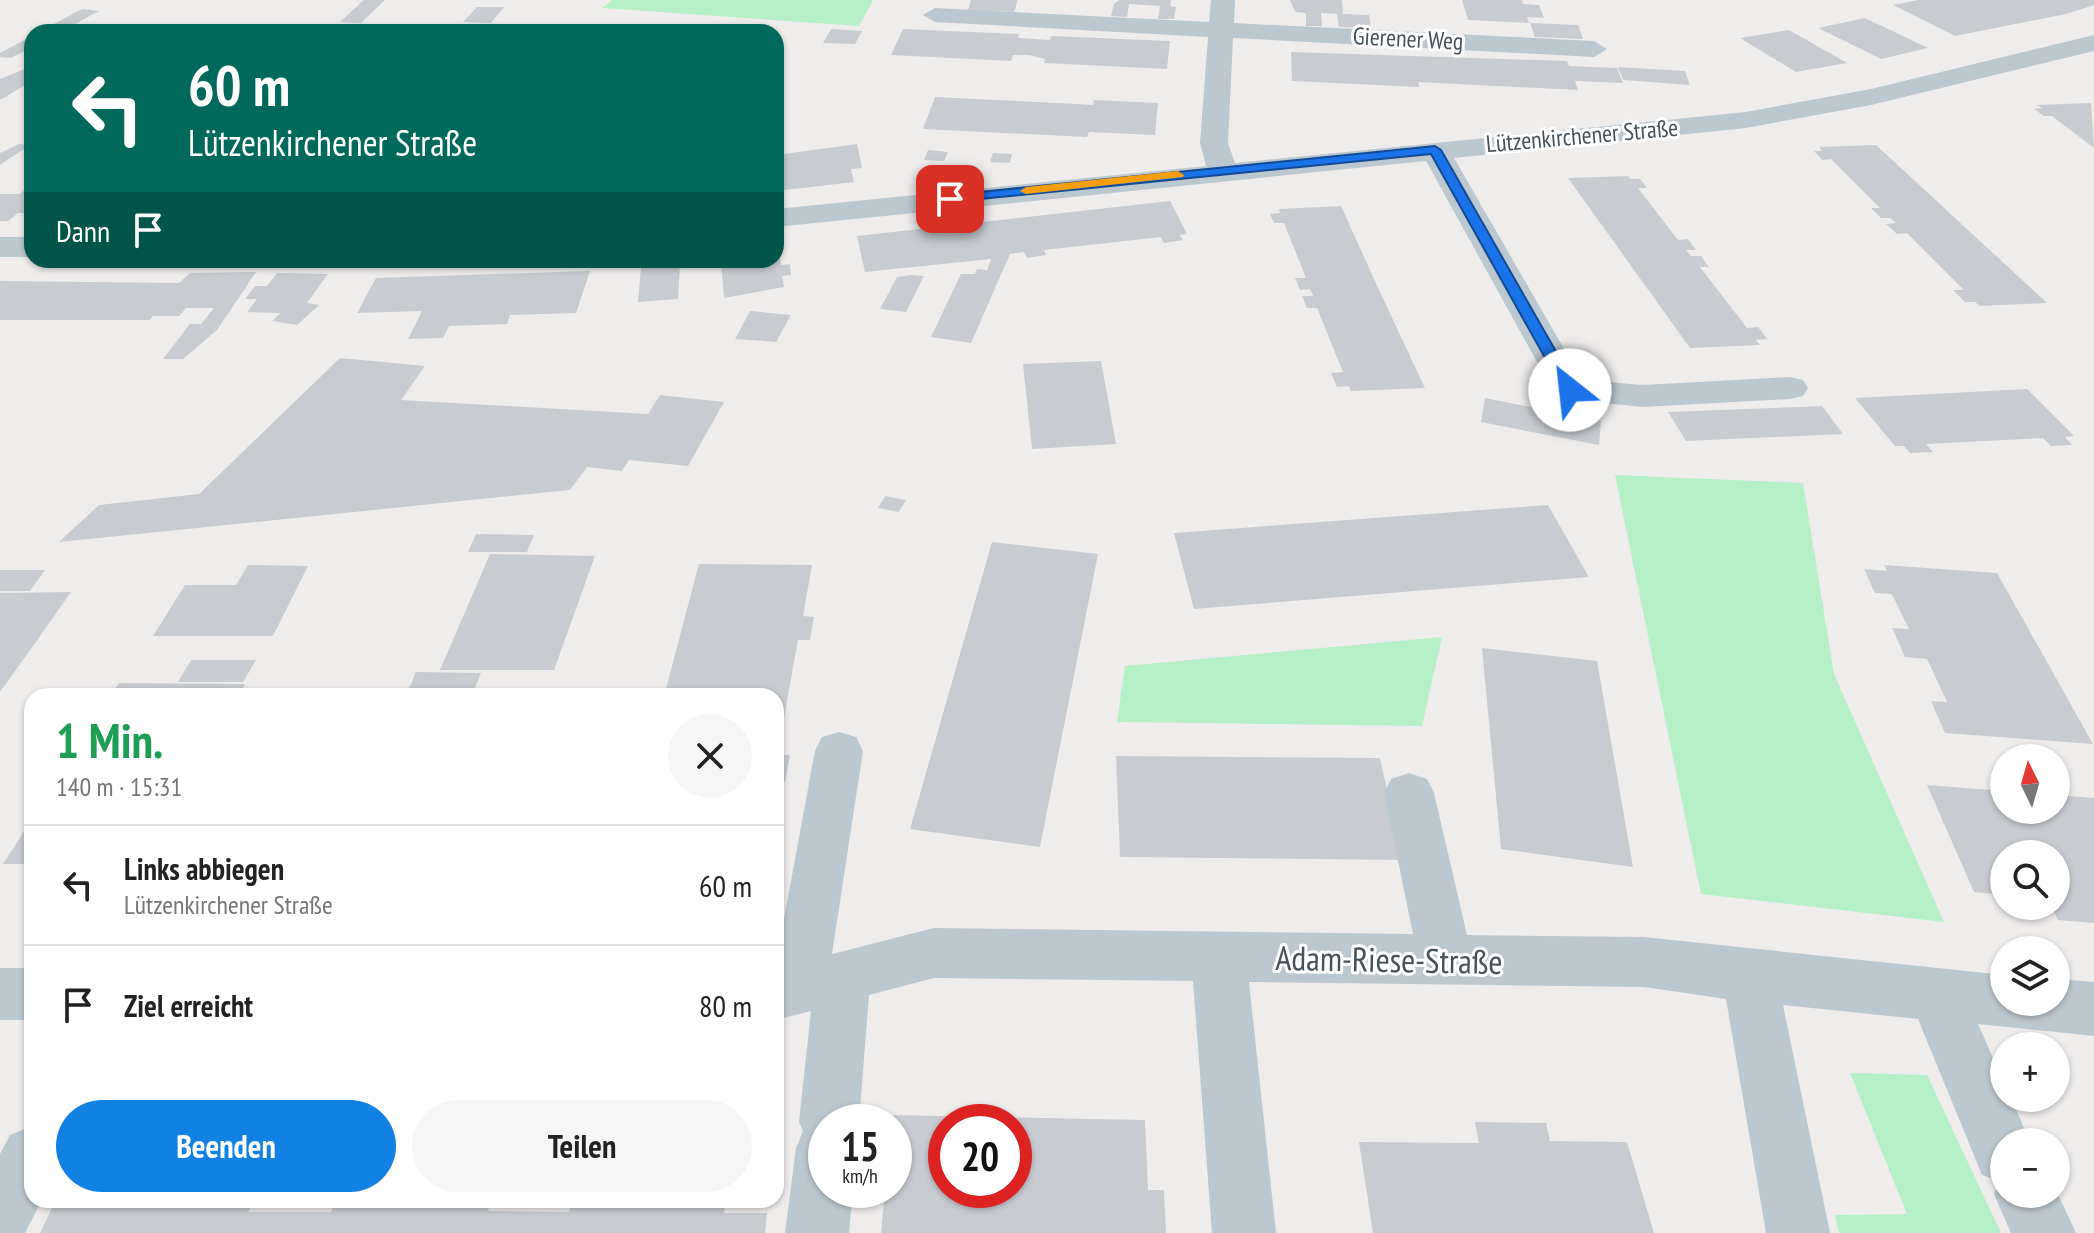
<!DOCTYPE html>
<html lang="de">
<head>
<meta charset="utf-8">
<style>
	body { margin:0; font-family:"PT Sans Narrow",sans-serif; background:#f6f6f6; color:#222; height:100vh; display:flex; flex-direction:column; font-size:30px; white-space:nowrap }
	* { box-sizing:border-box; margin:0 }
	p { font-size:26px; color:#767676 }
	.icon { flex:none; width:44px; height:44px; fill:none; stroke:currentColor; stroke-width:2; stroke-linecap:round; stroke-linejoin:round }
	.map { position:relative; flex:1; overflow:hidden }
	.drawer { position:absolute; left:24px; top:688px; width:760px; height:520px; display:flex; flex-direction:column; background:#fff; border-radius:24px; box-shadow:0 2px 6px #0004 }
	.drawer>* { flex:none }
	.banner { position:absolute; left:24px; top:24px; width:760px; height:244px; border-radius:24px; box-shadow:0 2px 6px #0004; background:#00695c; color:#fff; overflow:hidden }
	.needle { width:52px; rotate:355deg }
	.controls { position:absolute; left:1990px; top:744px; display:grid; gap:16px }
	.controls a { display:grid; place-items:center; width:80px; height:80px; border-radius:50%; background:#fff; box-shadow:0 2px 6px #0004; font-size:40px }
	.speed { position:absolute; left:808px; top:1104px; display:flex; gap:16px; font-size:40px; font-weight:700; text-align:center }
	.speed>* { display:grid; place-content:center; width:104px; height:104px; border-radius:50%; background:#fff; box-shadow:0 2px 6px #0004; line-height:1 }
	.speed small { font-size:20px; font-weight:400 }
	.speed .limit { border:12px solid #d22; background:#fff; color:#111 }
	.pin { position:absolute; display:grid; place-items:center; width:68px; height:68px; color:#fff; margin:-34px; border-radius:16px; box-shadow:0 4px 12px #0006 }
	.me { position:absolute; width:88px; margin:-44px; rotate:331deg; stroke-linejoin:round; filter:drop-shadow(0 0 6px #0008) }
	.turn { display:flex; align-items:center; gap:28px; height:168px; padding:0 32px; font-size:36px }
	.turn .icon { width:104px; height:104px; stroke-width:2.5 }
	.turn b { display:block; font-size:56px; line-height:68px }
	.then { display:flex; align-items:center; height:76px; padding:0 32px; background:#0003; gap:16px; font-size:30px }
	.round { display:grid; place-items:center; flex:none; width:84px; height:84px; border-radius:42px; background:#f6f6f6 }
	.headline { display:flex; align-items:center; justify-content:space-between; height:136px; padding:0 32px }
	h1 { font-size:48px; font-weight:800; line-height:60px; color:#1e9e55 }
	.action { display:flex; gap:16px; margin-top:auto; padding:16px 32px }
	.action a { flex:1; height:92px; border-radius:48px; background:#1181e4; color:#fff; font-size:32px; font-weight:800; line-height:92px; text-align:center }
	.action a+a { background:#f6f6f6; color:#222 }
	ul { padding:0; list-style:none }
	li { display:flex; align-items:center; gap:24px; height:120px; padding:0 32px; border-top:2px solid #e0e0e0 }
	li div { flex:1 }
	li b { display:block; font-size:30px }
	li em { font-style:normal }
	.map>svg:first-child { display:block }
	.green { fill:#b6f0c7 }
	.building { fill:#c8ccd1; fill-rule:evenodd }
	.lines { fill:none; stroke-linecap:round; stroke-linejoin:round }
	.minor { fill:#bcc8cf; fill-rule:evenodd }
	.route { fill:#1a73e8; stroke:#114b97; stroke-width:2 }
	.slow { fill:#f59e0b }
	.labels { text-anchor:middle; stroke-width:6; stroke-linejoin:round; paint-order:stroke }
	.far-street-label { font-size:24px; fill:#44525a; stroke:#fff }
	.near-street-label { font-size:34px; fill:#44525a; stroke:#fff }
</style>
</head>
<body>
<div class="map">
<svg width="2094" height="1233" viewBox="0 0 2094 1233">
	<rect width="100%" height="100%" fill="#efecec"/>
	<g class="green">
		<path d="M 612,0 L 873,0 L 859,26 L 602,8 Z"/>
		<path d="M 1615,475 L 1803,483 L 1834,674 L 1944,922 L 1701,894 Z"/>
		<path d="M 1442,637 L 1422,726 L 1117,722 L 1125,666 Z"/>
		<path d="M 1850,1073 L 1927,1075 L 2001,1233 L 1839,1233 L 1835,1215 L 1907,1214 Z"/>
	</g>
	<g class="building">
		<path d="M 364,0 L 385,0 L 361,23 L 340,22 Z"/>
		<path d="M 971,0 L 1018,0 L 1014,12 L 968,10 Z"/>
		<path d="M 1119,0 L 1171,0 L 1170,6 L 1176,7 L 1174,19 L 1158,19 L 1160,6 L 1129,4 L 1127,17 L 1111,16 L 1114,4 Z"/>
		<path d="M 1290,0 L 1342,0 L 1343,14 L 1369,15 L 1371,28 L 1339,27 L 1337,14 L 1321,13 L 1322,26 L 1306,26 L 1306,13 L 1295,12 Z"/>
		<path d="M 1462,0 L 1522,0 L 1523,4 L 1539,5 L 1544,18 L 1527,17 L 1529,23 L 1468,20 Z"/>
		<path d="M 1918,0 L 2094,0 L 2094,5 L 2066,14 L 1955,36 L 1893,5 Z"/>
		<path d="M 477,7 L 504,7 L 491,23 L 463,22 Z"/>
		<path d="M 82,9 L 99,11 L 60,32 L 39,32 Z"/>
		<path d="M 1865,18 L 1928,48 L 1881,59 L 1818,28 Z"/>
		<path d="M 1530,23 L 1578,25 L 1583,39 L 1535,37 Z"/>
		<path d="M 831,29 L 862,31 L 855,44 L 823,43 Z"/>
		<path d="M 903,29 L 1019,34 L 1018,38 L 1050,40 L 1051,36 L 1170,41 L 1167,69 L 1044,63 L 1045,59 L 1029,55 L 1013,55 L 1011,61 L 891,55 Z"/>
		<path d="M 1789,30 L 1847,63 L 1796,72 L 1740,38 Z"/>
		<path d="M 32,36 L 32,47 L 11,58 L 0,57 L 0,53 Z"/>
		<path d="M 1291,52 L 1567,61 L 1569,66 L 1617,68 L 1623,83 L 1575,81 L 1578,90 L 1418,82 L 1419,87 L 1292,81 Z"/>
		<path d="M 32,66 L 32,81 L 0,100 L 0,79 Z"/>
		<path d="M 1618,67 L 1685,71 L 1690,85 L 1623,80 Z"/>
		<path d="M 935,97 L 1077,104 L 1093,105 L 1094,100 L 1158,103 L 1155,135 L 1089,132 L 1087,137 L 923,129 Z"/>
		<path d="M 2091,103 L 2094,148 L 2052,116 L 2044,116 L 2034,109 L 2042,108 L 2037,105 Z"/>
		<path d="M 19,144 L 30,145 L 0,165 L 0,153 Z"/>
		<path d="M 857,144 L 862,168 L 851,169 L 854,182 L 776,191 L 776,150 L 784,154 Z"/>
		<path d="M 1876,145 L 1955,218 L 2047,303 L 1980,306 L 1975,302 L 1965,302 L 1953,290 L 1964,290 L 1907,233 L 1897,234 L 1886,224 L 1896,223 L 1890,218 L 1881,218 L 1871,208 L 1880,208 L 1831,159 L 1822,160 L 1814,151 L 1822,151 L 1819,147 Z"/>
		<path d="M 928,150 L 948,152 L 944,161 L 924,160 Z"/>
		<path d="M 993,153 L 1012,154 L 1010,163 L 990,162 Z"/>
		<path d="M 1628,176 L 1630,179 L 1640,179 L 1647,188 L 1638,188 L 1678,240 L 1688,239 L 1696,250 L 1686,250 L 1691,256 L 1701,256 L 1709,267 L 1700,267 L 1747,328 L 1758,327 L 1767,339 L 1756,340 L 1760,345 L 1690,348 L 1568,178 Z"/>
		<path d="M 32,183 L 32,213 L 18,213 L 8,221 L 0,221 L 0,194 L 20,194 Z"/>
		<path d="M 1170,201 L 1187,234 L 1180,235 L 1183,240 L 1164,243 L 1161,237 L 1044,250 L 1046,255 L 1027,258 L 1024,252 L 1010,254 L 971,343 L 931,337 L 961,274 L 975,274 L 977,269 L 987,270 L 991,259 L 865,272 L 857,236 Z"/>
		<path d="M 1341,206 L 1379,290 L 1425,388 L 1351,391 L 1349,386 L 1337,387 L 1331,373 L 1343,372 L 1317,308 L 1307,308 L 1302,296 L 1313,296 L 1312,293 L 1310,289 L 1300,290 L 1295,278 L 1306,278 L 1284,223 L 1274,223 L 1270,214 L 1280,213 L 1279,209 Z"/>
		<path d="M 779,253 L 781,265 L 790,264 L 791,275 L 782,276 L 784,287 L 724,298 L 721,260 L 776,260 Z"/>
		<path d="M 680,264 L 678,299 L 638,302 L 641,268 Z"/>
		<path d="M 590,271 L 576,313 L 510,315 L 507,324 L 449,326 L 443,338 L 408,339 L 422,311 L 357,313 L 376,278 Z"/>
		<path d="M 256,272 L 217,330 L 183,359 L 163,359 L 190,324 L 201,324 L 214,308 L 186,308 L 179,316 L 153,316 L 150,320 L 0,320 L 0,281 L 179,283 L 190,273 Z"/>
		<path d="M 277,273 L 328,274 L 307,303 L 319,305 L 297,325 L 272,321 L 281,313 L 247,312 L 257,299 L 245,299 L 255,286 L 267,286 Z"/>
		<path d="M 911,275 L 924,276 L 906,312 L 880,309 L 897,277 Z"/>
		<path d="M 750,311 L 791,315 L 776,342 L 735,339 Z"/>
		<path d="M 340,358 L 425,366 L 401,400 L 648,414 L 660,395 L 724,402 L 688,466 L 629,460 L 622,471 L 587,467 L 570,490 L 59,542 L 99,505 L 199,494 Z"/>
		<path d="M 1101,361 L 1116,444 L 1032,449 L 1023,364 Z"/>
		<path d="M 2027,389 L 2074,436 L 2065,437 L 2072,445 L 2051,446 L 2043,438 L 1926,444 L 1933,452 L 1910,453 L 1904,446 L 1895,446 L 1855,398 Z"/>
		<path d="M 1485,398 L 1601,421 L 1599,445 L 1481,422 Z"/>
		<path d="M 1822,406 L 1843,434 L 1686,441 L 1668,412 Z"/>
		<path d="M 885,496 L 906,500 L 899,512 L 878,508 Z"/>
		<path d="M 1548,505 L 1589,577 L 1194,609 L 1174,533 Z"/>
		<path d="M 476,534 L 534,535 L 527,552 L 468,552 Z"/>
		<path d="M 992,542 L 1098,554 L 1040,847 L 910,829 Z"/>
		<path d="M 490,554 L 595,556 L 554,670 L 440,670 Z"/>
		<path d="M 699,564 L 812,565 L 803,616 L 814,617 L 810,640 L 798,640 L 778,751 L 776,696 L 664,696 Z"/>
		<path d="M 248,565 L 308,566 L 273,636 L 153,636 L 185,585 L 236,585 Z"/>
		<path d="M 1884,565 L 1997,573 L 2093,744 L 1945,733 L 1931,701 L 1947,702 L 1927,659 L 1905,657 L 1892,628 L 1909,629 L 1892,594 L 1875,593 L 1864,569 L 1887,571 Z"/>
		<path d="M 0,570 L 45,570 L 30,591 L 0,591 Z"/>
		<path d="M 71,592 L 33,646 L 0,692 L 0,593 Z"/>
		<path d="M 1482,648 L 1597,661 L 1633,867 L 1501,849 Z"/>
		<path d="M 191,660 L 256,660 L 243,682 L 178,682 Z"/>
		<path d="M 416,672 L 481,673 L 472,696 L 406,696 Z"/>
		<path d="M 119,683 L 245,684 L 239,696 L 111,696 Z"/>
		<path d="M 776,755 L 790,755 L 785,782 L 776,782 Z"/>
		<path d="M 1116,756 L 1380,758 L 1402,860 L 1120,857 Z"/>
		<path d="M 1927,785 L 2004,791 L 2004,810 L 2056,810 L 2056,795 L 2094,798 L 2094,923 L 2058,920 L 2051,906 L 2056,906 L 2056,854 L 2004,854 L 2004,895 L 1974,892 Z"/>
		<path d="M 32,819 L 32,864 L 3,864 Z"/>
		<path d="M 892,1115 L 1145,1120 L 1148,1190 L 1164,1190 L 1166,1233 L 881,1233 L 885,1190 L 894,1190 ZM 946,1122 L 1014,1122 L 1014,1190 L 946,1190 Z"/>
		<path d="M 1475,1122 L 1546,1123 L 1550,1141 L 1627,1142 L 1654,1233 L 1373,1233 L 1359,1142 L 1479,1143 Z"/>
		<path d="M 97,1200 L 254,1200 L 249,1212 L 331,1212 L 335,1200 L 491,1200 L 488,1211 L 569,1212 L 572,1200 L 726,1200 L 724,1213 L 767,1213 L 765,1233 L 40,1233 L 52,1208 L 94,1207 Z"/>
	</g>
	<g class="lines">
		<g class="minor">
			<path d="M 1211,0 L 1235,0 L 1234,23 L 1594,41 L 1607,49 L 1594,57 L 1233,38 L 1228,143 L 1235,163 L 1746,112 L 1871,89 L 2094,35 L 2094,51 L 1871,105 L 1746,128 L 1454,158 L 1582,380 L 1643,385 L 1790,377 L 1803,380 L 1808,388 L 1803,396 L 1790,399 L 1643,407 L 1557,398 L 1426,161 L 776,227 L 776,209 L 1206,166 L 1200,143 L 1208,37 L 935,22 L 923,15 L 935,8 L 1209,22 Z"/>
			<rect x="0" y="237" width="32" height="20"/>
			<path d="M 839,732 L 856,737 L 863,751 L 832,954 L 934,928 L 1413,934 L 1384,793 L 1391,779 L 1409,773 L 1427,779 L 1434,793 L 1467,935 L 1644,937 L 2004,975 L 2004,1002 L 2056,1002 L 2056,979 L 2094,982 L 2094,1036 L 1978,1024 L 2004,1083 L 2004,1098 L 2011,1098 L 2030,1142 L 2004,1142 L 2004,1194 L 2056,1194 L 2056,1190 L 2076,1233 L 2011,1233 L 1994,1194 L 1999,1181 L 1982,1175 L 1918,1019 L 1783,1005 L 1830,1233 L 1766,1233 L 1726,999 L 1644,987 L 1249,982 L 1276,1233 L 1212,1233 L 1193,981 L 934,978 L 869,995 L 859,1122 L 826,1122 L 826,1190 L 853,1190 L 849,1233 L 785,1233 L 796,1148 L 803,1131 L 799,1122 L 811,1011 L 776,1020 L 776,962 L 815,751 L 822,737 Z"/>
			<rect x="0" y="968" width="32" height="52"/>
			<path d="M 32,1126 L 32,1200 L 42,1200 L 25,1233 L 0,1233 L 0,1154 L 10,1135 Z"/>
		</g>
	</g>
	<path class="route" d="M 1435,146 L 1441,150 L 1578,390 L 1576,393 L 1563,390 L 1431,154 L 950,202 L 943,199 L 950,195 Z"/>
	<path class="slow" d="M 1178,171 L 1184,175 L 1183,177 L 1026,194 L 1020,191 L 1026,187 Z"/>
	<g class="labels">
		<g class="far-street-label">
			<text transform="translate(1408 39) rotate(3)" y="8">Gierener Weg</text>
			<text transform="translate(1582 136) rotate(-5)" y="8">Lützenkirchener Straße</text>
		</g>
		<g class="near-street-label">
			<text transform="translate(1389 960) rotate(1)" y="12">Adam-Riese-Straße</text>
		</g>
	</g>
</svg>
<div class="controls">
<a><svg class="needle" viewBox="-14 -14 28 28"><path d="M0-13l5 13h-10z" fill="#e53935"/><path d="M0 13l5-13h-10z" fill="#767676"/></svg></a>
<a><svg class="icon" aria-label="search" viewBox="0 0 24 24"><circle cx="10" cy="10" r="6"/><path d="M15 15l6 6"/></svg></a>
<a><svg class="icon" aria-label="layers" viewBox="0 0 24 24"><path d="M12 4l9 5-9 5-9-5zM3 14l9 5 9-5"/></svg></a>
<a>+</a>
<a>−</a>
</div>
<div class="speed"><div>15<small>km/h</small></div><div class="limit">20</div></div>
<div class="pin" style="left:950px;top:199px;background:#d93025"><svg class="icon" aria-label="arrive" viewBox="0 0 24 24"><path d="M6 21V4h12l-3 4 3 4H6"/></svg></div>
<svg class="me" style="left:1570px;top:390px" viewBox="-20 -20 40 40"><circle r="19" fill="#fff"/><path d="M0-13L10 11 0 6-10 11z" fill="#1a73e8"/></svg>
<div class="banner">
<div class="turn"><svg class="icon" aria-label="left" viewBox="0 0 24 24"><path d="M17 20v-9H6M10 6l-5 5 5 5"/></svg><div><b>60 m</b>Lützenkirchener Straße</div></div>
<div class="then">Dann<svg class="icon" aria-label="arrive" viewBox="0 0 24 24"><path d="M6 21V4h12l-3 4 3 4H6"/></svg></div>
</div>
<section class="drawer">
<div class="headline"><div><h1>1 Min.</h1><p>140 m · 15:31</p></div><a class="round"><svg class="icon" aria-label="close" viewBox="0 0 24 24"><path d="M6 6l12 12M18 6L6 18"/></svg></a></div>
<ul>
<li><svg class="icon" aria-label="left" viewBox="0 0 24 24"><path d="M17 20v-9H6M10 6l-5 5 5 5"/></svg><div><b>Links abbiegen</b><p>Lützenkirchener Straße</p></div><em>60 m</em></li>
<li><svg class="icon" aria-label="arrive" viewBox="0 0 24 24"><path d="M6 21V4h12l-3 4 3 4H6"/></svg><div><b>Ziel erreicht</b></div><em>80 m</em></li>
</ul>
<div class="action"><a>Beenden</a><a>Teilen</a></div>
</section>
</div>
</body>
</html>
